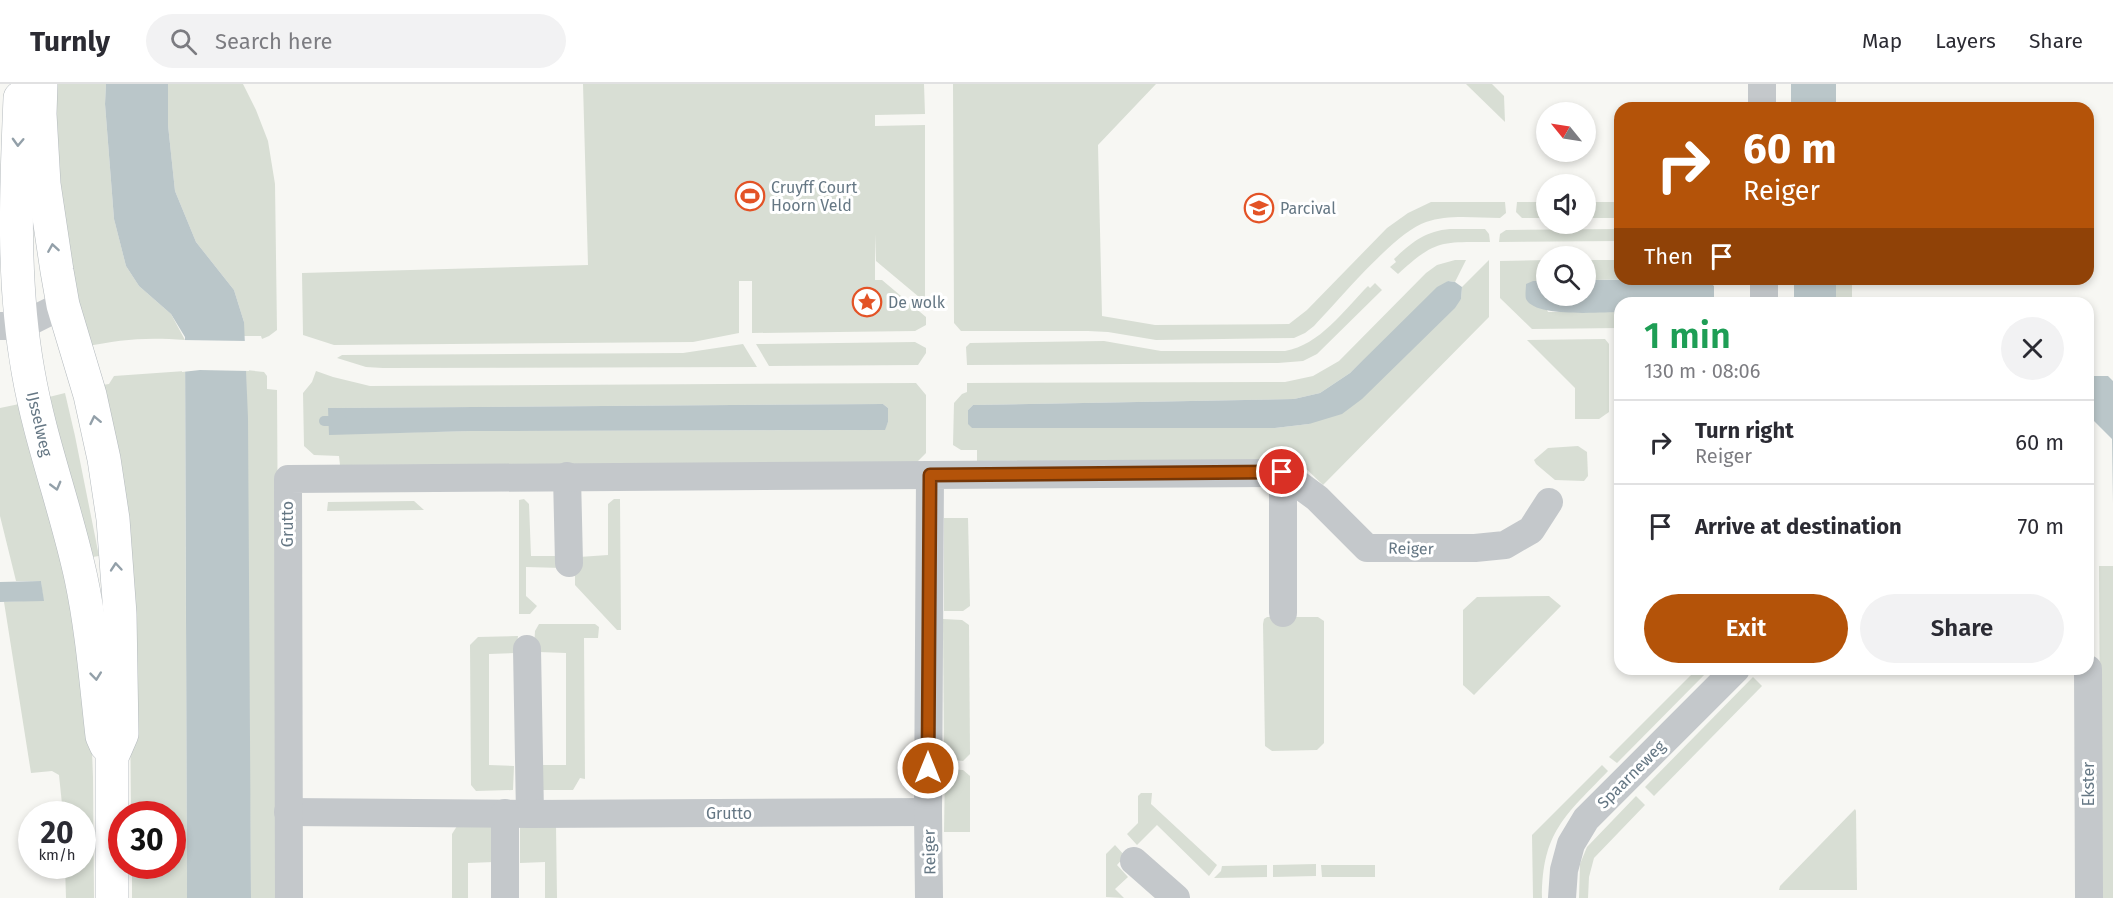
<!DOCTYPE html>
<html lang="en">
<head>
<meta charset="utf-8">
<style>
	body { margin:0; font-family:"Fira Sans",sans-serif; background:#f2f2f3; color:#2b2b33; height:100vh; display:flex; flex-direction:column; font-size:22px; white-space:nowrap }
	* { box-sizing:border-box; margin:0 }
	p { font-size:20px; color:#7c7c81 }
	.icon { flex:none; width:33px; height:33px; fill:none; stroke:currentColor; stroke-width:2; stroke-linecap:round; stroke-linejoin:round }
	.map { position:relative; flex:1; overflow:hidden }
	.sheet { position:absolute; left:1614px; top:213px; width:480px; height:378px; display:flex; flex-direction:column; background:#fff; border-radius:18px; box-shadow:0 3px 9px #0003 }
	.sheet>* { flex:none }
	.hud { position:absolute; left:1614px; top:18px; width:480px; height:183px; border-radius:18px; box-shadow:0 3px 9px #0003; background:#b45309; color:#fff; overflow:hidden }
	.needle { width:39px; rotate:300deg }
	.tools { position:absolute; left:1536px; top:18px; display:grid; gap:12px }
	.tools a { display:grid; place-items:center; width:60px; height:60px; border-radius:50%; background:#fff; box-shadow:0 3px 9px #0003; font-size:30px }
	.speed { position:absolute; left:18px; top:717px; display:flex; gap:12px; font-size:30px; font-weight:700; text-align:center }
	.speed>* { display:grid; place-content:center; width:78px; height:78px; border-radius:50%; background:#fff; box-shadow:0 3px 9px #0003; line-height:1 }
	.speed small { font-size:15px; font-weight:400 }
	.speed .limit { border:9px solid #d22; background:#fff; color:#111 }
	.pin { position:absolute; display:grid; place-items:center; width:51px; height:51px; color:#fff; margin:-26px; border:3px solid #fff; border-radius:50%; box-shadow:0 2px 6px #0007 }
	.me { position:absolute; width:66px; margin:-33px; rotate:0deg; stroke-linejoin:round; filter:drop-shadow(0 0 4px #0008) }
	.turn { display:flex; align-items:center; gap:21px; height:126px; padding:0 30px; font-size:27px }
	.turn .icon { width:78px; height:78px; stroke-width:2.5 }
	.turn b { display:block; font-size:42px; line-height:51px }
	.then { display:flex; align-items:center; height:57px; padding:0 30px; background:#0003; gap:12px; font-size:22px }
	.round { display:grid; place-items:center; flex:none; width:63px; height:63px; border-radius:32px; background:#f2f2f3 }
	.summary { display:flex; align-items:center; justify-content:space-between; height:102px; padding:0 30px }
	h1 { font-size:36px; font-weight:600; line-height:45px; color:#1e9e55 }
	.action { display:flex; gap:12px; margin-top:auto; padding:12px 30px }
	.action a { flex:1; height:69px; border-radius:36px; background:#b45309; color:#fff; font-size:24px; font-weight:600; line-height:69px; text-align:center }
	.action a+a { background:#f2f2f3; color:#2b2b33 }
	ul { padding:0; list-style:none }
	li { display:flex; align-items:center; gap:18px; height:84px; padding:0 30px; border-top:2px solid #e1e1e2 }
	li div { flex:1 }
	li b { display:block; font-size:22px }
	li em { font-style:normal }
	header { display:flex; align-items:center; gap:36px; box-sizing:border-box; height:84px; padding:0 30px; background:#fff; border-bottom:2px solid #e1e1e2 }
	header strong { font-size:28px }
	nav { display:flex; gap:33px; margin-inline-start:auto; font-size:21px }
	.search { width:420px; height:54px; background:#f2f2f3; display:flex; align-items:center; gap:15px; box-sizing:border-box; padding:0 21px; border-radius:33px; color:#7c7c81; font-size:22px }
	.map>svg:first-child { display:block }
	.green { fill:#d8ded4; fill-rule:evenodd }
	.water { fill:#bac6c9 }
	.pier { fill:#f7f7f3 }
	.lines { fill:none; stroke-linecap:round; stroke-linejoin:round }
	.stream { stroke:#bac6c9; stroke-width:10 }
	.secondary-casing { stroke:#b4babe; stroke-width:34 }
	.street { stroke:#c4c8cb; stroke-width:28 }
	.secondary { stroke:#fff; stroke-width:33 }
	.oneway { stroke:#93a0a9 }
	.route-casing { stroke:#753606; stroke-width:15 }
	.route { stroke:#b45309; stroke-width:10 }
	.labels { text-anchor:middle; stroke-width:6; stroke-linejoin:round; paint-order:stroke }
	.poi-label { font-size:16px; fill:#657784; stroke:#fff; text-anchor:start }
	.street-label { font-size:16px; fill:#657784; stroke:#fff }
</style>
</head>
<body>
<header>
<strong>Turnly</strong>
<div class="search"><svg class="icon" aria-label="search" viewBox="0 0 24 24"><circle cx="10" cy="10" r="6"/><path d="M15 15l6 6"/></svg>Search here</div>
<nav><a>Map</a><a>Layers</a><a>Share</a></nav>
</header>
<div class="map">
<svg width="2113" height="814" viewBox="0 0 2113 814">
	<rect width="100%" height="100%" fill="#f7f7f3"/>
	<g class="green">
		<path d="M 49,0 L 106,0 L 105,20 L 114,135 L 126,182 L 139,202 L 171,230 L 185,256 C 147,253 121,255 84,263 L 73,220 Z"/>
		<path d="M 168,0 L 243,0 L 256,26 L 268,57 L 275,100 L 277,246 L 269,252 L 262,255 L 261,252 L 244,252 L 244,238 L 234,206 L 196,158 L 175,107 L 168,41 Z"/>
		<path d="M 583,0 L 924,0 L 925,30 L 875,31 L 875,42 L 925,41 L 925,218 L 876,177 L 875,150 L 875,196 L 882,196 L 926,233 L 926,241 L 915,247 L 752,249 L 752,197 L 739,197 L 739,249 L 693,258 L 334,261 L 303,251 L 302,189 L 588,181 Z"/>
		<path d="M 953,0 L 1156,0 L 1098,61 L 1102,232 L 1155,241 L 1289,240 L 1307,226 L 1387,144 L 1408,129 L 1431,118 L 1505,118 L 1506,129 L 1500,134 C 1476,134 1449,130 1426,138 C 1395,148 1339,216 1314,242 L 1305,249 L 1294,254 L 1156,256 L 1108,248 L 1088,247 L 961,247 L 954,239 Z"/>
		<path d="M 1466,0 L 1492,0 L 1504,12 L 1505,38 Z"/>
		<path d="M 1517,118 L 1546,118 L 1546,134 L 1522,134 L 1516,128 Z"/>
		<rect x="1586" y="118" width="34" height="16"/>
		<path d="M 1450,145 L 1485,145 L 1489,150 L 1490,158 C 1441,158 1435,156 1398,190 L 1390,183 L 1396,178 L 1394,175 C 1411,159 1425,147 1450,145 Z"/>
		<path d="M 1620,145 L 1620,157 L 1499,158 L 1500,150 L 1506,146 Z"/>
		<path d="M 1455,176 L 1466,176 L 1455,198 L 1448,197 L 1350,289 L 1320,309 L 1294,315 L 973,321 L 968,326 L 972,344 L 1275,344 L 1309,340 L 1461,215 L 1462,203 L 1489,176 L 1489,233 L 1323,401 L 1297,376 L 977,377 L 977,366 L 961,366 L 953,361 L 954,319 L 962,310 L 967,308 L 967,299 L 1285,298 L 1313,292 L 1339,277 L 1426,189 L 1437,181 Z"/>
		<path d="M 1546,176 L 1546,197 L 1533,197 L 1548,228 L 1620,228 L 1620,244 L 1532,245 L 1500,214 L 1500,177 Z"/>
		<path d="M 1586,176 L 1620,176 L 1620,195 L 1650,195 L 1586,196 Z"/>
		<rect x="1836" y="195" width="16" height="24"/>
		<path d="M 1375,199 L 1382,206 L 1317,270 L 1303,277 L 1278,279 L 967,281 L 966,263 L 970,259 L 1104,257 L 1161,267 L 1285,267 C 1320,261 1344,226 1368,202 L 1370,204 Z"/>
		<path d="M 1605,255 L 1609,260 L 1609,328 L 1599,335 L 1575,335 L 1575,304 L 1527,256 Z"/>
		<path d="M 915,258 L 926,264 L 926,269 L 918,281 L 769,282 L 756,260 Z"/>
		<path d="M 743,260 L 757,283 L 383,284 L 366,283 L 337,274 L 342,271 L 683,269 Z"/>
		<path d="M 246,286 L 264,288 L 267,292 L 267,305 L 277,306 L 280,814 L 251,814 Z"/>
		<path d="M 185,287 L 187,814 L 132,814 L 132,782 L 172,782 L 172,730 L 131,730 L 129,514 L 96,302 L 109,300 L 114,292 Z"/>
		<path d="M 316,287 L 333,293 L 370,302 L 916,299 L 926,311 L 926,369 L 916,379 L 340,381 L 339,372 L 314,371 L 304,362 L 303,309 L 312,298 ZM 883,320 L 888,324 L 888,338 L 884,346 L 471,347 L 329,350 L 329,324 Z"/>
		<path d="M 65,309 L 75,352 L 99,472 L 86,474 L 45,314 Z"/>
		<path d="M 24,319 L 65,470 L 91,642 L 93,693 L 94,814 L 66,814 L 65,782 L 82,782 L 82,730 L 63,730 L 59,691 L 52,687 L 31,689 L 4,518 L 43,516 L 41,497 L 16,497 L 0,432 L 0,324 Z"/>
		<path d="M 1578,362 L 1587,368 L 1588,392 L 1584,397 L 1555,396 L 1536,380 L 1534,376 L 1548,364 Z"/>
		<path d="M 524,415 L 529,420 L 531,472 L 557,472 L 562,484 L 526,483 L 526,512 L 537,522 L 530,530 L 519,530 L 519,416 Z"/>
		<path d="M 614,415 L 620,415 L 621,546 L 617,546 L 575,501 L 575,478 L 579,473 L 608,471 L 608,420 Z"/>
		<path d="M 414,417 L 424,426 L 327,427 L 328,418 Z"/>
		<path d="M 944,434 L 968,434 L 970,522 L 963,527 L 944,527 Z"/>
		<path d="M 2099,482 L 2113,482 L 2113,814 L 2101,814 Z"/>
		<path d="M 1549,512 L 1561,522 L 1474,611 L 1463,601 L 1463,526 L 1477,513 Z"/>
		<path d="M 1267,533 L 1318,533 L 1324,537 L 1324,659 L 1317,666 L 1272,667 L 1265,662 L 1263,540 L 1264,535 Z"/>
		<path d="M 943,535 L 962,536 L 969,541 L 970,670 L 963,677 L 944,675 Z"/>
		<path d="M 539,540 L 595,540 L 599,543 L 598,554 L 584,554 L 585,695 L 580,694 L 573,706 L 542,706 L 542,681 L 566,681 L 566,569 L 539,568 L 534,564 L 535,547 Z"/>
		<path d="M 518,552 L 516,569 L 489,570 L 489,681 L 514,682 L 513,706 L 476,707 L 471,701 L 470,561 L 478,553 Z"/>
		<path d="M 1697,585 L 1710,585 L 1617,679 L 1609,673 Z"/>
		<path d="M 1753,593 L 1762,602 L 1654,712 L 1645,703 Z"/>
		<path d="M 1602,681 L 1608,687 C 1565,732 1542,748 1542,814 L 1533,814 L 1532,751 Z"/>
		<path d="M 945,685 L 963,686 L 970,692 L 970,748 L 944,748 Z"/>
		<path d="M 1141,709 L 1152,709 L 1151,720 L 1217,781 L 1209,792 L 1157,741 L 1137,761 L 1127,750 L 1138,739 L 1138,712 Z"/>
		<path d="M 1636,712 L 1645,721 L 1594,774 L 1589,793 L 1588,814 L 1579,814 L 1580,780 L 1587,763 Z"/>
		<path d="M 1855,725 L 1856,727 L 1857,806 L 1779,806 L 1780,802 Z"/>
		<path d="M 493,741 L 494,778 L 468,779 L 468,814 L 452,814 L 452,750 L 457,742 Z"/>
		<path d="M 556,741 L 557,814 L 545,814 L 545,778 L 520,779 L 520,742 Z"/>
		<path d="M 1115,761 L 1125,772 L 1117,781 L 1128,793 L 1115,805 L 1124,814 L 1106,813 L 1106,770 Z"/>
		<path d="M 1316,780 L 1316,792 L 1273,793 L 1273,781 Z"/>
		<path d="M 1267,781 L 1267,793 L 1214,794 L 1221,787 L 1222,782 Z"/>
		<path d="M 1321,781 L 1375,781 L 1375,793 L 1322,793 Z"/>
	</g>
	<g class="water">
		<path d="M 106,0 L 168,0 L 168,41 L 175,107 L 196,158 L 234,206 L 244,238 L 248,334 L 251,814 L 187,814 L 185,253 L 171,230 L 139,202 L 126,182 L 114,135 L 105,20 Z"/>
		<rect x="1791" y="0" width="45" height="24"/>
		<path d="M 1706,195 L 1714,202 L 1714,219 L 1620,219 L 1620,228 C 1601,228 1535,234 1526,215 C 1525,211 1526,204 1526,200 L 1533,197 L 1546,197 L 1546,212 L 1586,212 L 1586,196 Z"/>
		<rect x="1794" y="195" width="42" height="24"/>
		<path d="M 1448,197 L 1455,198 L 1462,203 L 1461,215 L 1455,224 L 1362,315 L 1342,330 L 1309,340 L 1275,344 L 972,344 L 968,340 L 968,326 L 973,321 L 1294,315 L 1320,309 L 1350,289 L 1437,203 Z"/>
		<path d="M 2088,292 L 2108,292 L 2113,297 L 2113,420 L 2112,355 L 2091,334 L 2088,334 Z"/>
		<path d="M 883,320 L 888,324 L 888,338 L 885,346 L 471,347 L 329,351 L 328,324 Z"/>
		<path d="M 41,497 L 44,517 L 0,518 L 0,498 Z"/>
	</g>
	<path class="pier" d="M 182,256 L 247,257 L 249,287 L 200,286 L 182,288 Z"/>
	<g class="lines">
		<path class="stream" d="M 324,337 L 342,337"/>
		<g class="secondary-casing">
			<g id="secondary">
				<path d="M 41,0 L 40,30 L 44,100 L 57,187 L 63,221 L 90,311 L 104,375 L 113,435 L 120,530 L 122,650 L 112,673 L 112,814"/>
				<path d="M 20,14 C 16,105 12,197 28,287 C 40,357 66,424 81,494 C 92,546 96,599 102,652 L 106,661"/>
			</g>
		</g>
		<g class="street">
			<path d="M 1762,0 L 1762,24"/>
			<path d="M 1764,219 L 1764,195"/>
			<path d="M 0,242 L 21,242 L 63,221"/>
			<path d="M 1283,389 L 1283,529"/>
			<path d="M 567,392 L 569,479"/>
			<path d="M 527,565 L 530,730"/>
			<path d="M 2088,585 L 2089,814"/>
			<path d="M 288,728 L 530,730 L 928,728"/>
			<path d="M 505,729 L 505,814"/>
			<path d="M 1134,777 L 1176,814"/>
			<path d="M 289,814 L 288,395 L 930,391"/>
			<path d="M 929,814 L 928,728 L 930,391 L 1283,389 L 1317,414 L 1367,464 L 1475,464 L 1505,461 L 1531,446 L 1549,418"/>
			<path d="M 1562,814 L 1564,786 L 1571,760 L 1586,735 L 1736,585"/>
		</g>
		<use href="#secondary" class="secondary"/>
	</g>
	<defs><path id="oneway-chevron" d="M-2-3.5L2.5 0L-2 3.5" fill="none" stroke-width="1.6" stroke-linecap="round" stroke-linejoin="round" transform="scale(1.5)"/></defs>
	<g class="oneway">
		<use href="#oneway-chevron" transform="translate(18 58) rotate(92)"/>
		<use href="#oneway-chevron" transform="translate(53 164) rotate(-99)"/>
		<use href="#oneway-chevron" transform="translate(95 336) rotate(-102)"/>
		<use href="#oneway-chevron" transform="translate(56 402) rotate(75)"/>
		<use href="#oneway-chevron" transform="translate(116 483) rotate(-95)"/>
		<use href="#oneway-chevron" transform="translate(96 592) rotate(84)"/>
	</g>
	<g class="lines">
		<g class="route-casing">
			<path id="route" d="M 928,684 L 930,391 L 1282,388"/>
		</g>
		<use href="#route" class="route"/>
	</g>
	<defs>
		<g id="stadium-ring" transform="scale(1.5)"><circle r="9.5" fill="#fff" stroke="#e35326" stroke-width="1.5"/><path d="M0-5a6.5 5 0 1 0 0 10a6.5 5 0 1 0 0-10ZM-3.5-1.8h7v3.6h-7Z" fill="#e35326"/></g>
		<g id="school-ring" transform="scale(1.5)"><circle r="9.5" fill="#fff" stroke="#e35326" stroke-width="1.5"/><path d="M0-5L7-2L0 1L-7-2ZM-4 1L0 2.5L4 1V4Q0 6-4 4Z" fill="#e35326"/></g>
		<g id="sight-ring" transform="scale(1.5)"><circle r="9.5" fill="#fff" stroke="#e35326" stroke-width="1.5"/><path d="M0-6L1.8-2.2L6-1.7L2.9 1.2L3.7 5.4L0 3.3L-3.7 5.4L-2.9 1.2L-6-1.7L-1.8-2.2Z" fill="#e35326"/></g>
	</defs>
	<g fill-rule="evenodd">
		<use href="#stadium-ring" x="750" y="112"/>
		<use href="#school-ring" x="1259" y="124"/>
		<use href="#sight-ring" x="867" y="218"/>
	</g>
	<g class="labels">
		<g class="poi-label">
			<text x="771" y="109">Cruyff Court<tspan x="771" dy="18">Hoorn Veld</tspan></text>
			<text x="1280" y="130">Parcival</text>
			<text x="888" y="224">De wolk</text>
		</g>
		<g class="street-label">
			<text transform="translate(40 340) rotate(77)" y="6">IJsselweg</text>
			<text transform="translate(287 440) rotate(-90)" y="6">Grutto</text>
			<text transform="translate(1411 464) rotate(1)" y="6">Reiger</text>
			<text transform="translate(1631 690) rotate(-45)" y="6">Spaarneweg</text>
			<text transform="translate(2088 700) rotate(-90)" y="6">Ekster</text>
			<text x="729" y="735">Grutto</text>
			<text transform="translate(929 768) rotate(-91)" y="6">Reiger</text>
		</g>
	</g>
</svg>
<div class="tools">
<a><svg class="needle" viewBox="-14 -14 28 28"><path d="M0-13l5 13h-10z" fill="#e53935"/><path d="M0 13l5-13h-10z" fill="#7c7c81"/></svg></a>
<a><svg class="icon" aria-label="sound" viewBox="0 0 24 24"><path d="M4 9h4l5-4v14l-5-4H4zM17 9q2 3 0 6"/></svg></a>
<a><svg class="icon" aria-label="search" viewBox="0 0 24 24"><circle cx="10" cy="10" r="6"/><path d="M15 15l6 6"/></svg></a>
</div>
<div class="speed"><div>20<small>km/h</small></div><div class="limit">30</div></div>
<div class="pin" style="left:1282px;top:388px;background:#d93025"><svg class="icon" aria-label="arrive" viewBox="0 0 24 24"><path d="M6 21V4h12l-3 4 3 4H6"/></svg></div>
<svg class="me" style="left:928px;top:684px" viewBox="-20 -20 40 40"><circle r="17" fill="#b45309" stroke="#fff" stroke-width="3"/><path d="M0-11L8 9 0 5-8 9z" fill="#fff"/></svg>
<div class="hud">
<div class="turn"><svg class="icon" aria-label="right" viewBox="0 0 24 24"><path d="M7 20v-9h11M14 6l5 5-5 5"/></svg><div><b>60 m</b>Reiger</div></div>
<div class="then">Then<svg class="icon" aria-label="arrive" viewBox="0 0 24 24"><path d="M6 21V4h12l-3 4 3 4H6"/></svg></div>
</div>
<section class="sheet">
<div class="summary"><div><h1>1 min</h1><p>130 m · 08:06</p></div><a class="round"><svg class="icon" aria-label="close" viewBox="0 0 24 24"><path d="M6 6l12 12M18 6L6 18"/></svg></a></div>
<ul>
<li><svg class="icon" aria-label="right" viewBox="0 0 24 24"><path d="M7 20v-9h11M14 6l5 5-5 5"/></svg><div><b>Turn right</b><p>Reiger</p></div><em>60 m</em></li>
<li><svg class="icon" aria-label="arrive" viewBox="0 0 24 24"><path d="M6 21V4h12l-3 4 3 4H6"/></svg><div><b>Arrive at destination</b></div><em>70 m</em></li>
</ul>
<div class="action"><a>Exit</a><a>Share</a></div>
</section>
</div>
</body>
</html>
